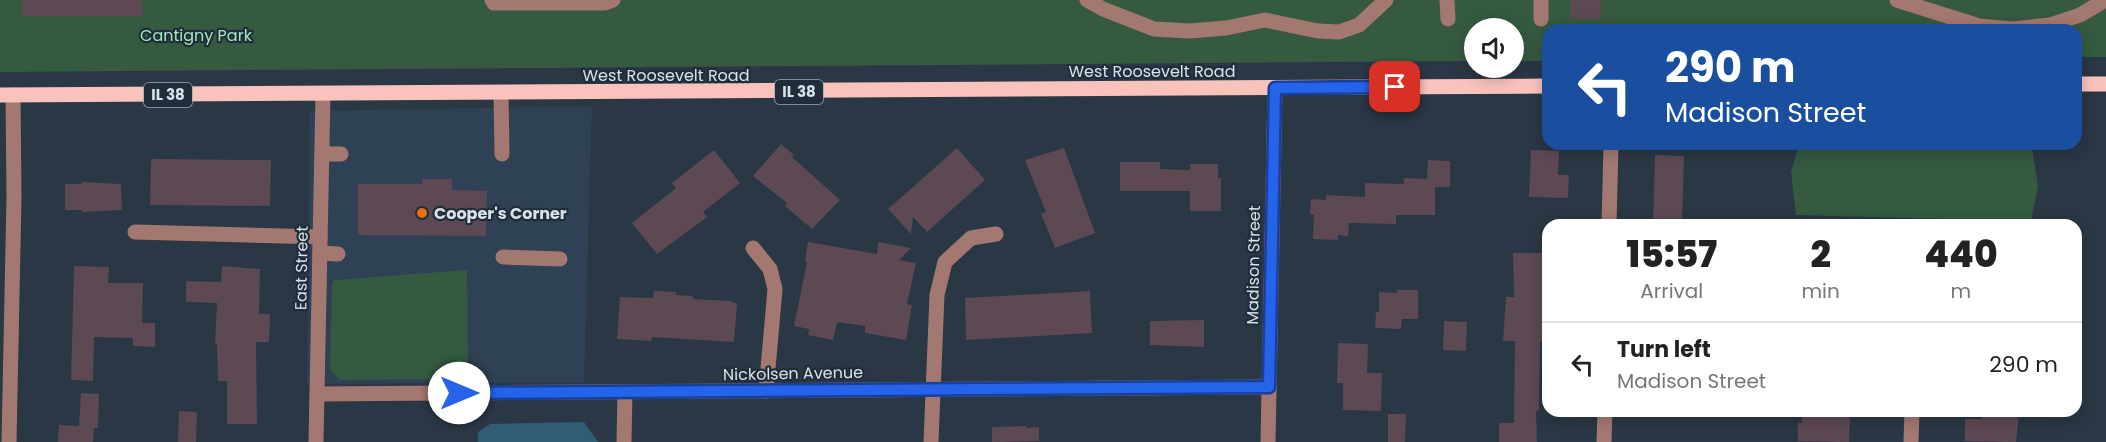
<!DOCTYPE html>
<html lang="en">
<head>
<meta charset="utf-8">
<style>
	body { margin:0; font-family:Poppins,sans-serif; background:#f2f2f2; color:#222; height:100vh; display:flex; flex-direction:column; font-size:22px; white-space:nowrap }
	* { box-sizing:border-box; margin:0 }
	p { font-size:20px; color:#767676 }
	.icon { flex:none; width:33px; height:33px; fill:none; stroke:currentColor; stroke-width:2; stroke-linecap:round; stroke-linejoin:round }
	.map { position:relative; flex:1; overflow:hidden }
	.sheet { position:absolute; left:1542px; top:219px; width:540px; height:198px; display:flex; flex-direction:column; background:#fff; border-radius:18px; box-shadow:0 3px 15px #0003 }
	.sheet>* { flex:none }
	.top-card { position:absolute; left:1542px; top:24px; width:540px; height:126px; border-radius:18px; box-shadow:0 3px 15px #0003; background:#1a4fa0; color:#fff; overflow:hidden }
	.controls { position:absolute; left:1464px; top:18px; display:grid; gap:12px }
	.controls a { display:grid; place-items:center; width:60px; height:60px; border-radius:50%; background:#fff; box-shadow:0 3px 15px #0003; font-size:30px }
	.pin { position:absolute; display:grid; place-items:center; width:51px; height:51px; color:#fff; margin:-26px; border-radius:12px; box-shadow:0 3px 9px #0006 }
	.me { position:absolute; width:66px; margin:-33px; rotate:90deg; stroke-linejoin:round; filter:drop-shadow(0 0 4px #0008) }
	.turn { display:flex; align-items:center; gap:21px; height:126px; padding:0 24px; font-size:27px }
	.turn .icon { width:78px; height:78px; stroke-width:2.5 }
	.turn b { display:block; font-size:42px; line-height:51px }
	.eta { display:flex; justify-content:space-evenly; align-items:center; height:102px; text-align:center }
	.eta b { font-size:36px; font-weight:800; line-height:42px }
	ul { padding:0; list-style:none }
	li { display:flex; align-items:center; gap:18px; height:84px; padding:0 24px; border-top:2px solid #e0e0e0 }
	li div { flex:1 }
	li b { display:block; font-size:22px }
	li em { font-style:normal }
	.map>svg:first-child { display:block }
	.built { fill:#2f4154 }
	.green { fill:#355a40 }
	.water { fill:#315c74 }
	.building { fill:#5c4953 }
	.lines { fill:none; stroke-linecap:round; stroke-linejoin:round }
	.minor { stroke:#a37871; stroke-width:15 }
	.major { stroke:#f9c3bb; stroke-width:15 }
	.route-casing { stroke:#184099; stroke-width:15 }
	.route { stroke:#2563eb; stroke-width:10 }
	.food-dot { fill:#e8710a; stroke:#202d3a; stroke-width:2 }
	.labels { text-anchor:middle; stroke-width:4.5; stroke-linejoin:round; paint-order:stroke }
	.shield { fill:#202d3a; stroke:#a2abb5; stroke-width:1.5 }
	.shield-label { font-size:15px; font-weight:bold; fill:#d9e1ea }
	.park-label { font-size:16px; fill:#a6e7b8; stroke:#202d3a }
	.street-label { font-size:16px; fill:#d9e1ea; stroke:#202d3a }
	.poi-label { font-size:16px; font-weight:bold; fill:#d9e1ea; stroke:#202d3a; text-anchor:start }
</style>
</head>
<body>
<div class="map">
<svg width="2106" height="442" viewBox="0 0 2106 442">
	<rect width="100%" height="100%" fill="#2a3744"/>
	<path class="built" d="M 592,106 L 584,383 L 307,384 L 310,111 Z"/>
	<g class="green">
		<path d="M 0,0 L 2106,0 L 2106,57 L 2076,57 L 2076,30 L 1548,30 L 1548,61 L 1514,61 L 1514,28 L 1474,28 L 1474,61 L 0,72 Z"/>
		<path d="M 1799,144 L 2032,148 L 2038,186 L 2031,221 L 1796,215 L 1791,172 Z"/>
		<path d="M 467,270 L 468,371 L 459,379 L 340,380 L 330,370 L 332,283 L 335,280 Z"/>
	</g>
	<path class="water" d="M 584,422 L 598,442 L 478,442 L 478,432 L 490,424 Z"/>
	<g class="building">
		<path d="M 22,0 L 142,0 L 143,16 L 22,16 Z"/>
		<rect x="1570" y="0" width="31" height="19"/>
		<path d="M 781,144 L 794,155 L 792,157 L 840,200 L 812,229 L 785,206 L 787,203 L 753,176 Z"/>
		<path d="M 957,148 L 985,180 L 927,232 L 913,217 L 911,234 L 888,209 Z"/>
		<path d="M 1064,148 L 1095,233 L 1055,248 L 1041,214 L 1046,212 L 1025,160 Z"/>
		<path d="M 714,150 L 740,183 L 703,212 L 707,217 L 657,254 L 632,223 L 676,188 L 672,183 Z"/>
		<path d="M 1531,150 L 1559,151 L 1558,175 L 1569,175 L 1568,198 L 1529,197 Z"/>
		<path d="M 1655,155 L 1684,156 L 1682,225 L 1653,225 Z"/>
		<path d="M 151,159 L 271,160 L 270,206 L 150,205 Z"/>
		<path d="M 1428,160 L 1450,161 L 1450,187 L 1435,187 L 1435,215 L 1396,215 L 1396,224 L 1349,223 L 1348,236 L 1338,235 L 1338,240 L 1313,239 L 1314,215 L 1310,214 L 1311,199 L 1326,200 L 1326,195 L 1365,197 L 1365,183 L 1404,184 L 1404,178 L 1427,179 Z"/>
		<path d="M 1120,162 L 1160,162 L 1160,169 L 1190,170 L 1190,164 L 1218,164 L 1218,178 L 1221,178 L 1221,211 L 1190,211 L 1190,191 L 1120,191 Z"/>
		<path d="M 422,179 L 452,179 L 452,190 L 487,191 L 486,236 L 358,235 L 358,184 L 422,184 Z"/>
		<path d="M 82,182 L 121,184 L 122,210 L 82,212 L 82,210 L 65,210 L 65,184 L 82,184 Z"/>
		<path d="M 808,242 L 877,254 L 878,242 L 911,248 L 899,260 L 916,263 L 907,304 L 912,305 L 906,340 L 865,333 L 865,326 L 837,322 L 833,340 L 808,335 L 809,329 L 794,326 L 807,262 L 805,261 Z"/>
		<path d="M 1513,253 L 1546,253 L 1547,273 L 1544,273 L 1543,342 L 1540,342 L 1539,411 L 1536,411 L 1537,442 L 1499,442 L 1499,423 L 1514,423 L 1515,341 L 1503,341 L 1506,297 L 1514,297 Z"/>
		<path d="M 74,266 L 109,267 L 108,283 L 143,283 L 142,323 L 155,323 L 155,347 L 133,346 L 133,338 L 94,337 L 93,381 L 71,380 Z"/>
		<path d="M 222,266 L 260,269 L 259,314 L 270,314 L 269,342 L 256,342 L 257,424 L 227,424 L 227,381 L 218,381 L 217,344 L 215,344 L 217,303 L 186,302 L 186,281 L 221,282 Z"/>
		<path d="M 1397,290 L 1418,290 L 1418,319 L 1402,319 L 1401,329 L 1375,328 L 1376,312 L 1379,312 L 1379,292 L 1397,293 Z"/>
		<path d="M 654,291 L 676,292 L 676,295 L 693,296 L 693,299 L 730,301 L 737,304 L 734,342 L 652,337 L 651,341 L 617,339 L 620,297 L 653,298 Z"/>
		<path d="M 1090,291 L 1092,333 L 966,340 L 965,298 Z"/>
		<path d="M 1204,320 L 1204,347 L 1150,345 L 1150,321 Z"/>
		<path d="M 1444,321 L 1467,322 L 1466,351 L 1443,350 Z"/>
		<path d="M 1338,343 L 1368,344 L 1367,373 L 1382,373 L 1381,411 L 1343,410 L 1343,383 L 1337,383 Z"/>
		<path d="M 81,393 L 99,394 L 98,428 L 94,428 L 93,442 L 58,442 L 59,425 L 79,426 Z"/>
		<path d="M 179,411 L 197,412 L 196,442 L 178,442 Z"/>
		<path d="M 1802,411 L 1843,411 L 1843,415 L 1850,415 L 1849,442 L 1798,441 L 1798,423 L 1802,423 Z"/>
		<path d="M 1982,411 L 2019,411 L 2016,442 L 1965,441 L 1965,419 L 1982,419 Z"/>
		<path d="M 1388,414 L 1406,414 L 1405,442 L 1388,442 Z"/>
		<path d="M 1026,426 L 1027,428 L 1039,427 L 1039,441 L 992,442 L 992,427 Z"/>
	</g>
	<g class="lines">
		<g class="minor">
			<path d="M 492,0 L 494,3 L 605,3 L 613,0"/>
			<path d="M 1087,0 L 1103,9 L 1154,29 L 1190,31 L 1226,28 L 1265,20 L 1318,31 L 1339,32 L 1359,25 L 1386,0"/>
			<path d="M 1447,0 L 1448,19"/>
			<path d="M 1897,0 L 1979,26 L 2012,29 L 2050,25 L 2080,15 L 2105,0"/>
			<path d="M 1541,19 L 1541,0"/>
			<path d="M 501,94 L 502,154"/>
			<path d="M 322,154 L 341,154"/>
			<path d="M 1609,225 L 1611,144"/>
			<path d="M 135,232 L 320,237"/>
			<path d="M 753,248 L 770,269 L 775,289 L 766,391"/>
			<path d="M 320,253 L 338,254"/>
			<path d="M 503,257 L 560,259"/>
			<path d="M 317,394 L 1269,387"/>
			<path d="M 9,442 L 14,197 L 13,95"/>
			<path d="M 316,442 L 323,95"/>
			<path d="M 624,442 L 625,392"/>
			<path d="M 931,442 L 937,295 L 945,262 L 971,238 L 996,234"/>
			<path d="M 1268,442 L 1275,88"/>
			<path d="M 1604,442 L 1605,411"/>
			<path d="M 1911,442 L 1912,411"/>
		</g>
		<g class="major">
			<path d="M 2076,84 L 2106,84"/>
			<path d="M 0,95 L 1548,86"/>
		</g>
	</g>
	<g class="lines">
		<g class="route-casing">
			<path id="route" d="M 459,393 L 1269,387 L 1275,88 L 1395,87"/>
		</g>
		<use href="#route" class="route"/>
	</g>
	<circle class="food-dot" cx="422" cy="213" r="6"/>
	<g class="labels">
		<g class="shield">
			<rect x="775" y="80" width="48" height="24" rx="4.5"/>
			<rect x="144" y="83" width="48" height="24" rx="4.5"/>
		</g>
		<g class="shield-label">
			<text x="799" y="97">IL 38</text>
			<text x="168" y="100">IL 38</text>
		</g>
		<g class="park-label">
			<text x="196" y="41">Cantigny Park</text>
		</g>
		<g class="street-label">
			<text x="1152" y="77">West Roosevelt Road</text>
			<text x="666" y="81">West Roosevelt Road</text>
			<text transform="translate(1253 265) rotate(-89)" y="6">Madison Street</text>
			<text transform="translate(301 268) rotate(-89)" y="6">East Street</text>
			<text transform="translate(793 373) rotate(-1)" y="6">Nickolsen Avenue</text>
		</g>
		<g class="poi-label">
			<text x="434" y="219">Cooper's Corner</text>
		</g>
	</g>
</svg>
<div class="controls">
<a><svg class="icon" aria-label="sound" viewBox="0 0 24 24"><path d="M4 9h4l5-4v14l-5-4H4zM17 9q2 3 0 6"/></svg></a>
</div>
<div class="pin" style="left:1395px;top:87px;background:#d93025"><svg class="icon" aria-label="arrive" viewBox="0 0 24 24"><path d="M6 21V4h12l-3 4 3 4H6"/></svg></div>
<svg class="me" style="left:459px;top:393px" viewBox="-20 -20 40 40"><circle r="19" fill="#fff"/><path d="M0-13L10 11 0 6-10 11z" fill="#2563eb"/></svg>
<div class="top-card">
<div class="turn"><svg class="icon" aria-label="left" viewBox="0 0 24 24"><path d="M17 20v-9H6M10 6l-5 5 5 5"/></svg><div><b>290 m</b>Madison Street</div></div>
</div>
<section class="sheet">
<div class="eta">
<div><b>15:57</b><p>Arrival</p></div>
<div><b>2</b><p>min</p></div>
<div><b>440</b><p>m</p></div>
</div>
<ul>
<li><svg class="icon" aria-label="left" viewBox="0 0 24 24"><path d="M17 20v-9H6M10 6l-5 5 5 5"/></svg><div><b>Turn left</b><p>Madison Street</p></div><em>290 m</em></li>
</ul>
</section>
</div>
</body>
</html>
